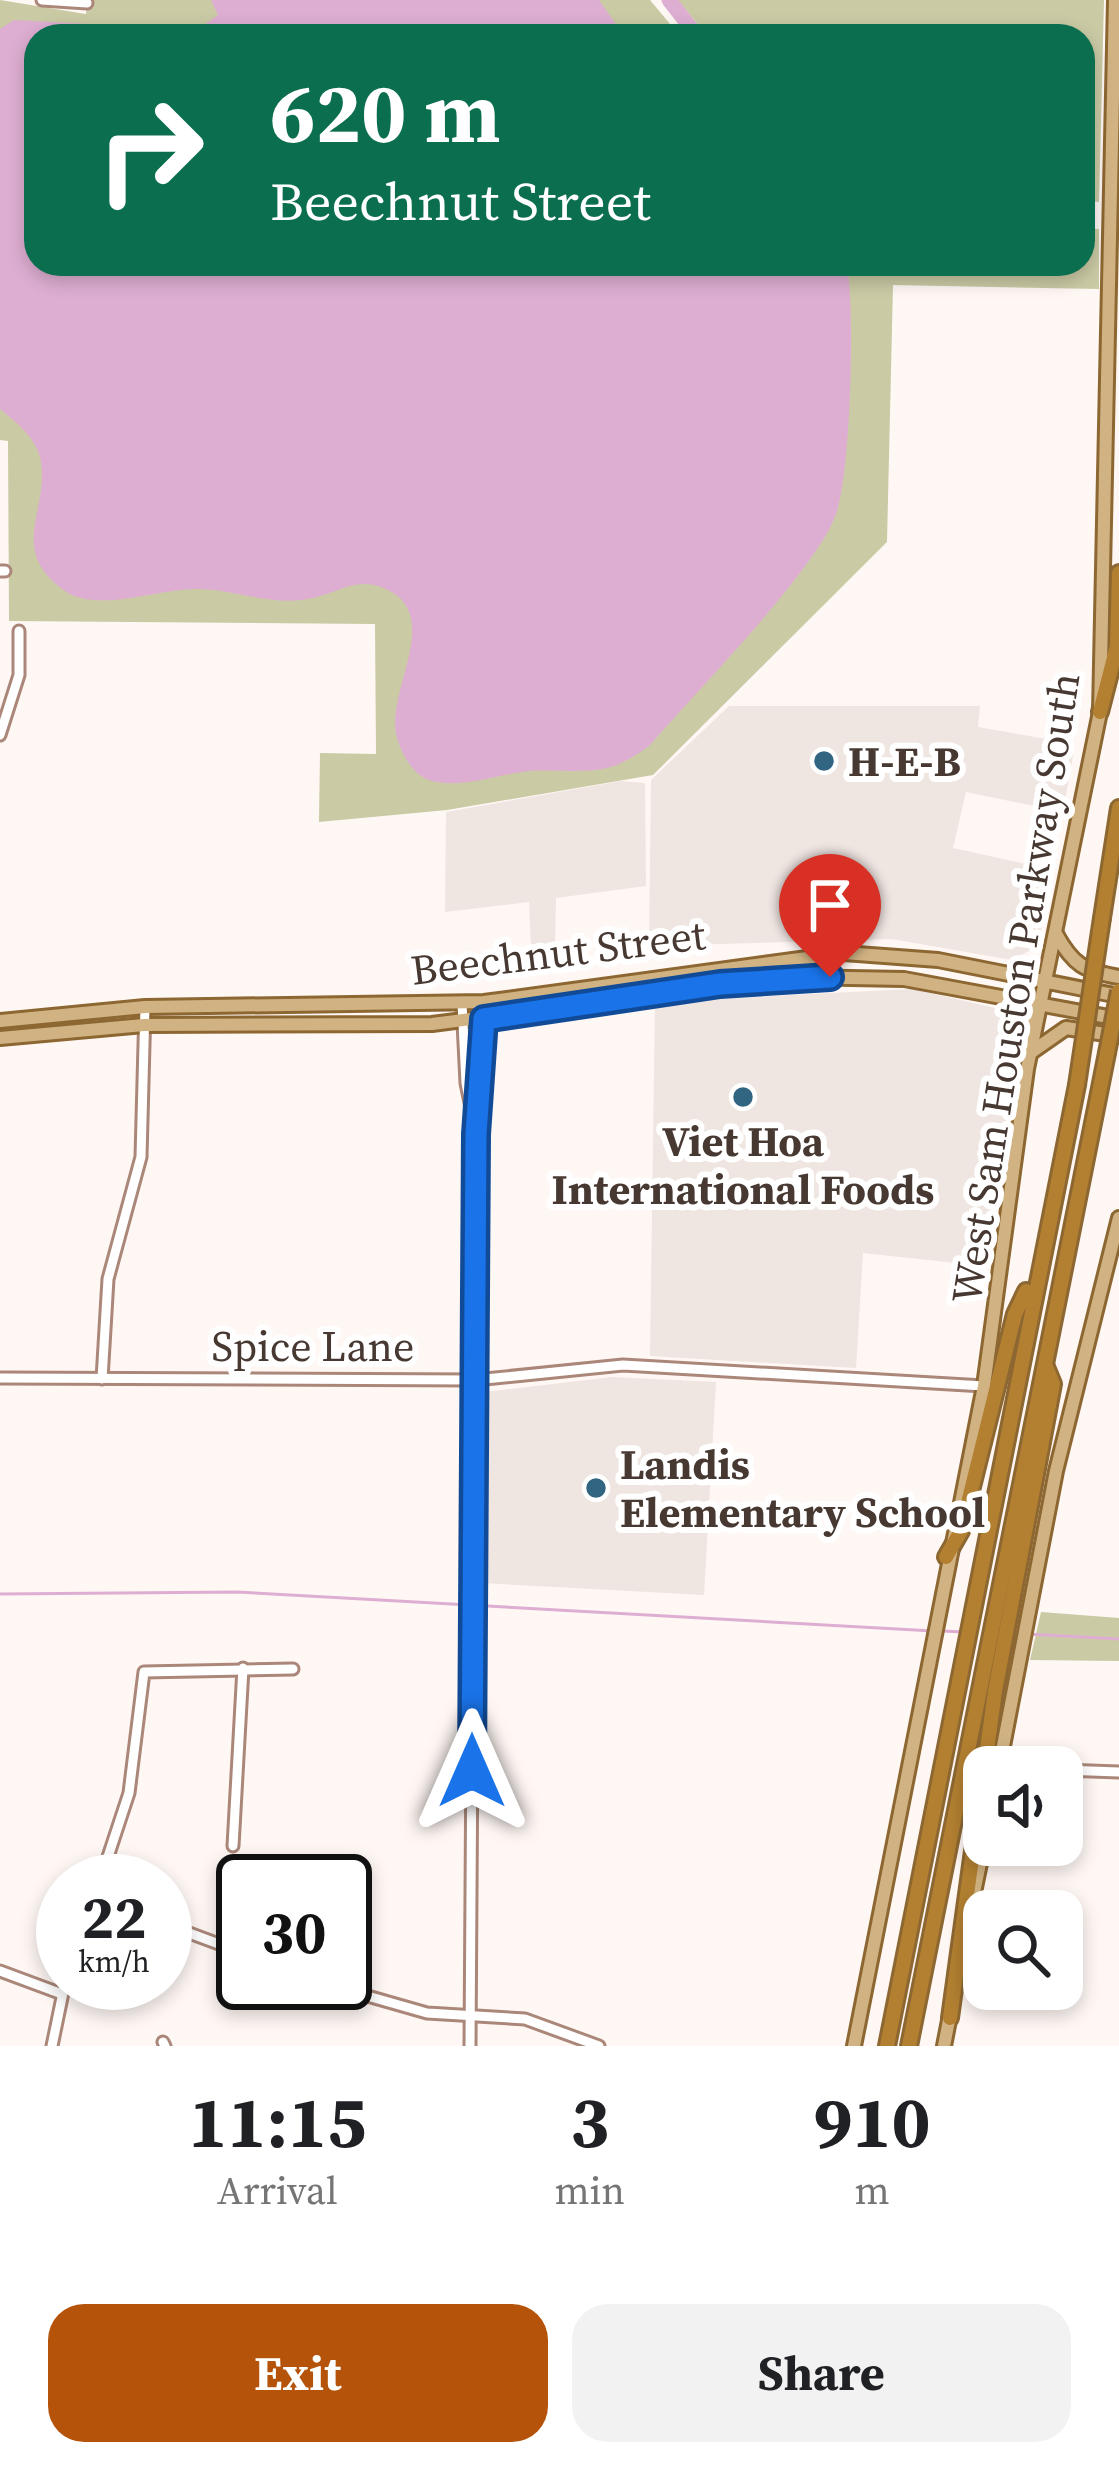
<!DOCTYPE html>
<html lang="en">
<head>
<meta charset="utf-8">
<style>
	body { margin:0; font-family:"Source Serif 4",serif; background:#f2f2f2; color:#202124; height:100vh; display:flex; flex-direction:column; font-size:45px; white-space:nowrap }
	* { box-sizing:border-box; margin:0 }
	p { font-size:39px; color:#757577 }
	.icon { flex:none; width:66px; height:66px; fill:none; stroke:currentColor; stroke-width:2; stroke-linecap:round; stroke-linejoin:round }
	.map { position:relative; height:2046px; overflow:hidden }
	.details { display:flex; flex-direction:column; background:#fff; flex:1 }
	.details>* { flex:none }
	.guide { position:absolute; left:24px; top:24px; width:1071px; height:252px; border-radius:36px; box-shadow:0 6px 18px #0003; background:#0b6e4f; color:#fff; overflow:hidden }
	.buttons { position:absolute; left:963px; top:1746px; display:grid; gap:24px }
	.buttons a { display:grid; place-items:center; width:120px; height:120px; border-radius:24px; background:#fff; box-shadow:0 6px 18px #0003; font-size:60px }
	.speed { position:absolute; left:36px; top:1854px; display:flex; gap:24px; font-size:60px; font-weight:700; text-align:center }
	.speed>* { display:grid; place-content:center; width:156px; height:156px; border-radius:50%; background:#fff; box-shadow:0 6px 18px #0003; line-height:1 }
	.speed small { font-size:30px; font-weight:400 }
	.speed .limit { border:6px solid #111; border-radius:18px; background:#fff; color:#111 }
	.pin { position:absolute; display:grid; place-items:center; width:102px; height:102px; color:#fff; margin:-123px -51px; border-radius:50% 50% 50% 0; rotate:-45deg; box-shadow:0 0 12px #0007 }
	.pin .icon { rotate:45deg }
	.me { position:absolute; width:132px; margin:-66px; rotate:0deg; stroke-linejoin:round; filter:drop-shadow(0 0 9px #0008) }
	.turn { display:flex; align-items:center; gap:42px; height:252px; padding:0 48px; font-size:54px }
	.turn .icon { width:156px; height:156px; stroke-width:2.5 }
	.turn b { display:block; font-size:84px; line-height:102px }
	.eta { display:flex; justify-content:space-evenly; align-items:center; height:204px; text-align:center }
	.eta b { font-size:72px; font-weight:700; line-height:84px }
	.primary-button { display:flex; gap:24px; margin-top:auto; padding:24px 48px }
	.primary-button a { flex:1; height:138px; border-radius:36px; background:#b45309; color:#fff; font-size:48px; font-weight:700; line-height:138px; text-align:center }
	.primary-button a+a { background:#f2f2f2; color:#202124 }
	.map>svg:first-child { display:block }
	.built { fill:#efe5e1 }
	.green { fill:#cacaa5 }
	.water { fill:#deaed2 }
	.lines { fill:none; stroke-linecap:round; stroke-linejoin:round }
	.stream { stroke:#deaed2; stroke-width:3 }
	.river { stroke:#deaed2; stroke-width:15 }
	.minor-casing { stroke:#ab877a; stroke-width:15 }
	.major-casing { stroke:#8d6731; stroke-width:18 }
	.highway-casing { stroke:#8d6731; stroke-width:20 }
	.minor { stroke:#fff; stroke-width:9 }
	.major { stroke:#d1b383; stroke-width:12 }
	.highway { stroke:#b38031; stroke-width:14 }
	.highway-bridge-casing { stroke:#8d6731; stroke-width:20; stroke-linecap:butt }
	.highway-bridge { stroke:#b38031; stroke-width:14 }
	.route-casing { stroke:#114b97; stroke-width:30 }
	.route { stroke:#1a73e8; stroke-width:21 }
	.poi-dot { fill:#326582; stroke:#fff; stroke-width:4.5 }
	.labels { text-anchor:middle; stroke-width:12; stroke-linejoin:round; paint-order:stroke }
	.poi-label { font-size:42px; font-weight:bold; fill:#473832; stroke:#fff; text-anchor:start }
	.street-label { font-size:42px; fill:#473832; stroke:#fff }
</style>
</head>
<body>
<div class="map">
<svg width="1119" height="2046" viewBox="0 0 1119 2046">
	<rect width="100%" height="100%" fill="#fff7f4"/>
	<g class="built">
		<path d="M 729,706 L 980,706 L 978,727 L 1075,744 L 1063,812 L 966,792 L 953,848 L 1054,870 L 1038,946 L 1012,960 L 892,939 L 649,946 L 651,780 Z"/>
		<path d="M 621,781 L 645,783 L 646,886 L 556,898 L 555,944 L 531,946 L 529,902 L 445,912 L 446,812 Z"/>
		<path d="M 912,989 L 1004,1010 L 1019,1035 L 984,1266 L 863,1253 L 856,1368 L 650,1356 L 655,1002 Z"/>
		<path d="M 612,1377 L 716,1382 L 704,1595 L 482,1583 L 484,1392 Z"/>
	</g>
	<g class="green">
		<path d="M 0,0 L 86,14 L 87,0 L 650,0 L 680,36 L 36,36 L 36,264 L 1083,264 L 1083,228 L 1099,229 L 1099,289 L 893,285 L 887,542 L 653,775 L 447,810 L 319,822 L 320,753 L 376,754 L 375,624 L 9,621 L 8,441 L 0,440 Z"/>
		<path d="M 678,0 L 1104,0 L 1099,202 L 1083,200 L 1083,36 L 707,36 Z"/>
		<path d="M 1041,1612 L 1119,1618 L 1119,1661 L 1030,1660 Z"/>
	</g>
	<path class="water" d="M 211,0 L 599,0 L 624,36 L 36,36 L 36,264 L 847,264 C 855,309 851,472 836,514 C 817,569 694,694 650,745 C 638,754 626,762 611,767 C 586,774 555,769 529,771 C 498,774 460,790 429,780 C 412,774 402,754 397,738 C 384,692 445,616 386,589 C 356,575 337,594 308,599 C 271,606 236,590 200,589 C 162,587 98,614 65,591 C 5,549 52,508 40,457 C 34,436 16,422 0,409 L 0,29 L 14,20 L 197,30 L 218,15 Z"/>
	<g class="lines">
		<g class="stream">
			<path d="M 0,1594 L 237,1592 L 933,1631"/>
			<path d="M 943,1631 L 963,1632"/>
			<path d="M 1027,1634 L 1119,1639"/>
		</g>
		<path class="river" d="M 669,0 L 697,36"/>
		<g class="minor-casing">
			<g id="minor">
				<path d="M 42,0 L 87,3"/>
				<path d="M 0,571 L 5,571"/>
				<path d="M 0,735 L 19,675 L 19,631"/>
				<path d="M 462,1003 L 466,1083 L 474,1123"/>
				<path d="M 0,1378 L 475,1380 L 623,1365 L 984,1386"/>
				<path d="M 102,1379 L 108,1279 L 141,1157 L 145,1007"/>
				<path d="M 1000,1764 L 1031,1767"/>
				<path d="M 1062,1770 L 1119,1772"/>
				<path d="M 233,1846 L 243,1668"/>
				<path d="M 100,1881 L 129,1793 L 144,1672 L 293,1669"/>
				<path d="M 165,1924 L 243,1953"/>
				<path d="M 0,1971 L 62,1994"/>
				<path d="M 322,1983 L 427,2013 L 525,2019 L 599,2046"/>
				<path d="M 163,2042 L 165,2046"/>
				<path d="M 52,2046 L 65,1983"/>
				<path d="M 470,2046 L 476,1134 L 484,1002"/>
			</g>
		</g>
		<g class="major-casing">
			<g id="major">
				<path d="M 1056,934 C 1073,965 1084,971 1119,977"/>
				<path d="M 1008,1000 L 1025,1014 L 1032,1036"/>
				<path d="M 0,1021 L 145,1007 L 484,1002 L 844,953 L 938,960 L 1119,996"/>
				<path d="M 0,1038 L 144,1025 L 432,1024 L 797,977 L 904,979 L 1119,1019"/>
				<path d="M 1033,1051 L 1066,1028 L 1119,1036"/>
				<path d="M 999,1767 L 1056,1471 L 1119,1218"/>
				<path d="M 971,1907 L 984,1844"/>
				<path d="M 854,2046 L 984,1386 L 1027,1069 L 1100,712 L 1115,0"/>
				<path d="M 944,2046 L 951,2010"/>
			</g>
		</g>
		<g class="highway-casing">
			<g id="highway">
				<path d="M 1100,712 L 1117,646 L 1119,573"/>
				<path d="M 1102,918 L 1119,808"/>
				<path d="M 946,1557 L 961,1531 L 1015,1314 L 1026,1291"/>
				<path d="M 950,2018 L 995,1691 L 1053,1384 L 1046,1367"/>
				<path d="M 887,2046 L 1077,1085"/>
				<path d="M 909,2046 L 1107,1053"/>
			</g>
		</g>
		<use href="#minor" class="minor"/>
		<use href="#major" class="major"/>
		<use href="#highway" class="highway"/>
		<g class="highway-bridge-casing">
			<g id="highway-bridge">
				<path d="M 1107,1053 L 1119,991"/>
				<path d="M 1077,1085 L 1102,918"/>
			</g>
		</g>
		<use href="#highway-bridge" class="highway-bridge"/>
	</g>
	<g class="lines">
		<g class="route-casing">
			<path id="route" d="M 472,1771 L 476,1134 L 484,1019 L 720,984 L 830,977"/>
		</g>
		<use href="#route" class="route"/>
	</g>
	<g class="poi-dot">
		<circle cx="824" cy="761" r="12"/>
		<circle cx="743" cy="1097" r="12"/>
		<circle cx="596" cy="1488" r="12"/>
	</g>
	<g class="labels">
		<g class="poi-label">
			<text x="848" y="776">H-E-B</text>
			<text x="743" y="1156" text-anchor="middle">Viet Hoa<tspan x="743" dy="48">International Foods</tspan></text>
			<text x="620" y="1479">Landis<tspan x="620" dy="48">Elementary School</tspan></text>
		</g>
		<g class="street-label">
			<text transform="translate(558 952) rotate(-7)" y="15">Beechnut Street</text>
			<text transform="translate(1015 988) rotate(-81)" y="15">West Sam Houston Parkway South</text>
			<text x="313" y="1361">Spice Lane</text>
		</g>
	</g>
</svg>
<div class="buttons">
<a><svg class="icon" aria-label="sound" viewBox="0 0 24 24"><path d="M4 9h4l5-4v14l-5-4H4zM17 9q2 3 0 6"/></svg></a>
<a><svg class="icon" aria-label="search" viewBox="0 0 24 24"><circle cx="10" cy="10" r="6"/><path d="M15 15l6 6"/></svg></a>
</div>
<div class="speed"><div>22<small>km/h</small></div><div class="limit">30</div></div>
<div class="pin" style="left:830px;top:977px;background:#d93025"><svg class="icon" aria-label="arrive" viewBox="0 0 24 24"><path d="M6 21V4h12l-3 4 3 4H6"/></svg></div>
<svg class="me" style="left:472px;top:1771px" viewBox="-20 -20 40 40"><path d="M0-17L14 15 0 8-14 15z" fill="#1a73e8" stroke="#fff" stroke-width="4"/></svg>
<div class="guide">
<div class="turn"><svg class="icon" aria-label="right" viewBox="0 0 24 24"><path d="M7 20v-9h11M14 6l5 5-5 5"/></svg><div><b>620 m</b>Beechnut Street</div></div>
</div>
</div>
<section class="details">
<div class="eta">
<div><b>11:15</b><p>Arrival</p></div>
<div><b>3</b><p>min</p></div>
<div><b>910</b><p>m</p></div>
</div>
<div class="primary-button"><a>Exit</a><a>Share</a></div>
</section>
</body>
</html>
